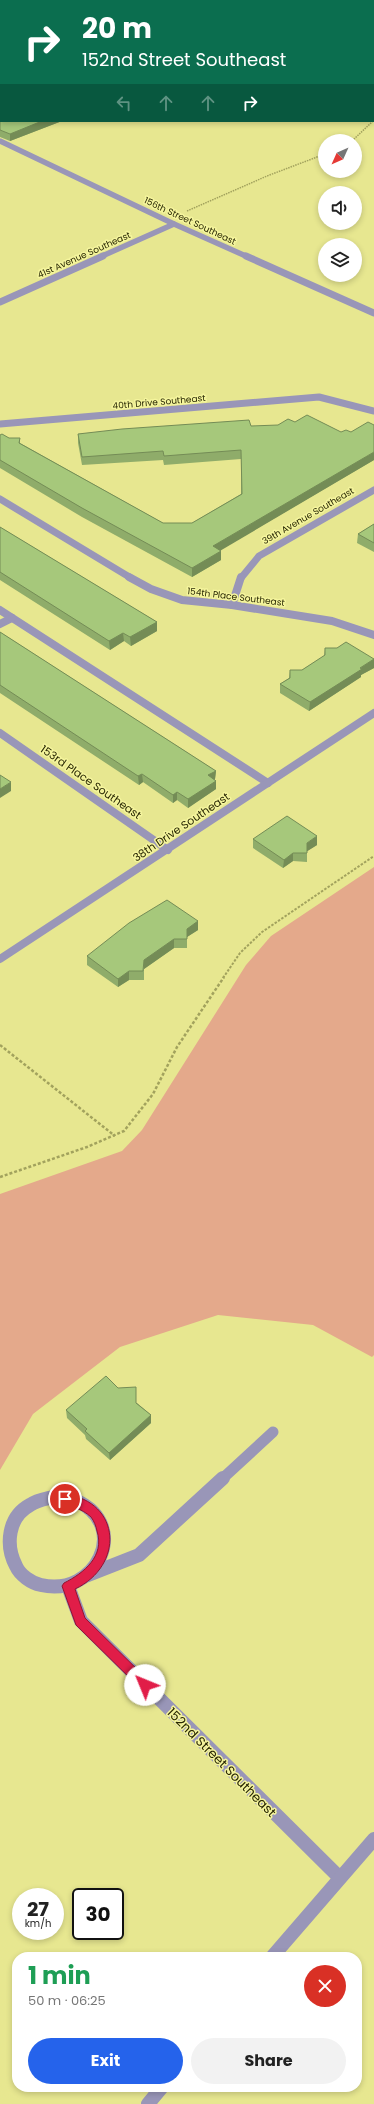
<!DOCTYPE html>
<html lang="en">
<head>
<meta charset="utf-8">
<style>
	body { margin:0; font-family:Poppins,sans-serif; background:#f2f2f2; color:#222; height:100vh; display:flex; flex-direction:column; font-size:15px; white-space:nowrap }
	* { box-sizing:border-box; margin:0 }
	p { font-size:13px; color:#767676 }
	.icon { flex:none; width:22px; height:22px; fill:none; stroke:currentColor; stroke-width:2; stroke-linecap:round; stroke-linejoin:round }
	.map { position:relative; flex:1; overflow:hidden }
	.sheet { position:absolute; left:12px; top:1952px; width:350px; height:140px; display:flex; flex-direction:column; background:#fff; border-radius:16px; box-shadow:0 2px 6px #0003 }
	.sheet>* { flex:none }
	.guide { position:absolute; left:0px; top:0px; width:374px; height:122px; box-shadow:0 2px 6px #0003; background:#0b6e4f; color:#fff; overflow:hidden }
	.needle { width:26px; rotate:225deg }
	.controls { position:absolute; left:318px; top:134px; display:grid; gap:8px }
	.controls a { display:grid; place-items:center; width:44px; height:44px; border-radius:50%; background:#fff; box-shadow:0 2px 6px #0003; font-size:20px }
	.speed { position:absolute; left:12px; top:1888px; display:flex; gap:8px; font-size:20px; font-weight:700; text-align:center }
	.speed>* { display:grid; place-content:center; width:52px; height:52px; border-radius:50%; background:#fff; box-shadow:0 2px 6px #0003; line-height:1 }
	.speed small { font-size:10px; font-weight:400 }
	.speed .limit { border:2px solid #111; border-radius:6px; background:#fff; color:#111 }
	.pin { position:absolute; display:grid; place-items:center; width:34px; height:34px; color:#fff; margin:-17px; border:2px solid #fff; border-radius:50%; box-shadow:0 1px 4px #0007 }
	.me { position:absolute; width:44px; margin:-22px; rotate:315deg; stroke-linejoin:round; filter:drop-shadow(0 0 3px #0008) }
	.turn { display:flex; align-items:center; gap:14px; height:84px; padding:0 16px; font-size:18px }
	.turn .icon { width:52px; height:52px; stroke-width:2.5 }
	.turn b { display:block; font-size:28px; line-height:34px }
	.lanes { display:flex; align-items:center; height:38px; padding:0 16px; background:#0003; justify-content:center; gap:20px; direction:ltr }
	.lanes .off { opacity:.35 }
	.round { display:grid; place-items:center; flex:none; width:42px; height:42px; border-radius:21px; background:#f2f2f2 }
	.head { display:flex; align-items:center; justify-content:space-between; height:68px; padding:0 16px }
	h1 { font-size:24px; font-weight:700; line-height:30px; color:#1e9e55 }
	.button { display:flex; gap:8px; margin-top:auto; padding:8px 16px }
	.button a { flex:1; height:46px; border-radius:24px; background:#2563eb; color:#fff; font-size:16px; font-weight:700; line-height:46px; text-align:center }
	.button a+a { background:#f2f2f2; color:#222 }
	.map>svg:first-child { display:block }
	.green { fill:#e4a98b }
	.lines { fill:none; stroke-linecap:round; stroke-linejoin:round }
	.path-far2 { stroke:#a2a25d; stroke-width:1.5; stroke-dasharray:1.5 1; stroke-linecap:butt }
	.path-far1 { stroke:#a2a25d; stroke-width:2; stroke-dasharray:2.5 1.5; stroke-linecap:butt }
	.path { stroke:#a2a25d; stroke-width:2.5; stroke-dasharray:3 2; stroke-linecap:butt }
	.service-far2 { stroke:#9996b8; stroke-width:8 }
	.service-far1 { stroke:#9996b8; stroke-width:11 }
	.service { stroke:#9996b8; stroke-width:14 }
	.minor-far2 { stroke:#9996b8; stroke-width:7 }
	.minor-far1 { stroke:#9996b8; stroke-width:8 }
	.minor { stroke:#9996b8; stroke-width:14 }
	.tertiary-far1 { stroke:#9996b8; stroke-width:5.5 }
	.tertiary { stroke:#9996b8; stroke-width:7 }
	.wall { fill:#8fac6a }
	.shaded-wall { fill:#748c56 }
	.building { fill:#a6c87b; stroke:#748c56 }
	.route { fill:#e11d48; stroke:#92132f }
	.labels { text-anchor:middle; stroke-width:3; stroke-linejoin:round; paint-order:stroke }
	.far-street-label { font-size:9px; fill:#292803; stroke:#f5f59d }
	.street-label { font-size:11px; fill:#292803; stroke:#f5f59d }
	.near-street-label { font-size:13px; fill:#292803; stroke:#f5f59d }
</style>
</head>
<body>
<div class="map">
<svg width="374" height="2104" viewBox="0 0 374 2104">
	<rect width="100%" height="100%" fill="#e7e790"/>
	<path class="green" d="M 374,867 L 374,1355 L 372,1357 L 313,1325 L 218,1315 L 120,1347 L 33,1414 L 0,1470 L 0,1194 L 122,1151 L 142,1130 L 246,965 L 271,936 Z"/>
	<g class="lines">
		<g class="path-far2">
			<path d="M 352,141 L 373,121"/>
			<path d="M 187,211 L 267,176 L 325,154"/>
		</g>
		<path class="path-far1" d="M 223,978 L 240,953 L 262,932 L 374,856"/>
		<g class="path">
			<path d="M 0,1045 L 115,1136"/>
			<path d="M 0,1177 L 87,1147 L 124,1131 L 153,1094 L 177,1047 L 224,977"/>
		</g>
		<g class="service-far2">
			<path d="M 0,610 L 268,783"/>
			<path d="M 0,624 L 12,618"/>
		</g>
		<path class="service-far1" d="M 222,1479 L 273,1432"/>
		<path class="service" d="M 88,1575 L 139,1555 L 223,1478"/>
		<g class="minor-far2">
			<path d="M 0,424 L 319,397 L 374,411"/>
			<path d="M 0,499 L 131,578"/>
			<path d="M 241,578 L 259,556 L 374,490"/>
		</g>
		<g class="minor-far1">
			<path d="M 129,577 L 151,589 L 182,600 L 232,605 L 332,621 L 374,635"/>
			<path d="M 232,605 L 241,577"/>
			<path d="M 0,733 L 168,850"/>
			<path d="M 0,959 L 374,713"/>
		</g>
		<g class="minor">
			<path d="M 53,1497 C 61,1498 70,1498 77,1501 C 131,1526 96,1598 41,1585 C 31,1583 20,1575 16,1566 C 5,1545 8,1517 30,1505 C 37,1500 45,1499 53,1497 Z"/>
			<path d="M 68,1586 L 81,1621 L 339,1877"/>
			<path d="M 272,1957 L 374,1839"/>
			<path d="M 148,2104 L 162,2087"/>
		</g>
		<g class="tertiary-far1">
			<path d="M 233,1 L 238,0"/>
			<path d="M 0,141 L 174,224 L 248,257"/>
			<path d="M 100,257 L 174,224"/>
		</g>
		<g class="tertiary">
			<path d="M 246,256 L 374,313"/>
			<path d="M 0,302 L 103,256"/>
		</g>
	</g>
	<g class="wall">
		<path d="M 0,64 L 62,121 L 10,141 L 0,137 Z"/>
		<path d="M 251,426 L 374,460 L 220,550 L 221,551 L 221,560 L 192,577 L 82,517 L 0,468 L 0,435 L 9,438 L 20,438 L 20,443 L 163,523 L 192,523 L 241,494 L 241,459 L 164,465 L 163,460 L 82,465 L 78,443 L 78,434 Z"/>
		<path d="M 374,524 L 374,552 L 357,543 L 358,534 Z"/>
		<path d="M 0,527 L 157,622 L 157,631 L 131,646 L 124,641 L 110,650 L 0,580 Z"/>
		<path d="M 0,632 L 216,771 L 215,779 L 215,780 L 216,781 L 216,789 L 188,808 L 177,800 L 173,803 L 143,782 L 139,785 L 0,693 Z"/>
		<path d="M 325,648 L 374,659 L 374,668 L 361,675 L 361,677 L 309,711 L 280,693 L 280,684 L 289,678 L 290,670 L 302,670 L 324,656 Z"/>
		<path d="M 253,839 L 317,845 L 307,851 L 307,862 L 293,861 L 283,868 L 253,848 Z"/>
		<path d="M 198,921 L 198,930 L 187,937 L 187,948 L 174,948 L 144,969 L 144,980 L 129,980 L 118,987 L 87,965 L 87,956 Z"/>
		<path d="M 137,1403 L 151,1415 L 151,1423 L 110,1460 L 86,1439 L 85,1435 L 67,1418 L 66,1410 Z"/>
	</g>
	<g class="shaded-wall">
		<path d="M 42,121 L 62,121 L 10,141 L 10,134 Z"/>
		<path d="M 374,452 L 374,460 L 213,555 L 213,546 Z"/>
		<path d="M 221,551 L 221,560 L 192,577 L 192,568 Z"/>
		<path d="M 157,622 L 157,631 L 131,646 L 130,637 Z"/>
		<path d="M 123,633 L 124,641 L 110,650 L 109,641 Z"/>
		<path d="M 374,659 L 374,668 L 361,675 L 361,677 L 309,711 L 310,702 Z"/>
		<path d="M 216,771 L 215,779 L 208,784 L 208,775 Z"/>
		<path d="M 142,774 L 143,782 L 139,785 L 138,776 Z"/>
		<path d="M 216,781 L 216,789 L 188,808 L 188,799 Z"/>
		<path d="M 11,782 L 11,791 L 0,798 L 0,789 Z"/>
		<path d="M 177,792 L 177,800 L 173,803 L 173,795 Z"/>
		<path d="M 317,836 L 317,845 L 306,852 L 307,843 Z"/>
		<path d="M 293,853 L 293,861 L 283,868 L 284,860 Z"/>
		<path d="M 198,921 L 198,930 L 187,937 L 187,929 Z"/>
		<path d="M 174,939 L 174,948 L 144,969 L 144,980 L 144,960 Z"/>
		<path d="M 129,971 L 129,980 L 118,987 L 118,979 Z"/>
		<path d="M 151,1415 L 151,1423 L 110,1460 L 109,1453 Z"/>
	</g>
	<g class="building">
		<path d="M 0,64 L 1,65 L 1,121 L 42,121 L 10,134 L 0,130 Z"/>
		<path d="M 307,415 L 341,432 L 346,430 L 351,432 L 368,422 L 374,425 L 374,452 L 213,546 L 221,551 L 192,568 L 82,508 L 0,460 L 0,435 L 2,434 L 9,438 L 20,438 L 19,443 L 163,523 L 192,523 L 242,494 L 241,450 L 164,456 L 163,451 L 82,457 L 78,434 L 122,429 L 249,420 L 251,426 L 278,425 L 288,419 L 295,422 Z"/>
		<path d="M 374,524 L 374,543 L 358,534 Z"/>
		<path d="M 0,527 L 157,622 L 130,637 L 123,633 L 109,641 L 0,572 Z"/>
		<path d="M 0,632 L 216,771 L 208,775 L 216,781 L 188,799 L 177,792 L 173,795 L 142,774 L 138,776 L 0,685 Z"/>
		<path d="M 346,642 L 374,659 L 360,668 L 362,669 L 310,702 L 280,684 L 290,678 L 290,670 L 302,670 L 325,655 L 325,648 L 337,648 Z"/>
		<path d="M 0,775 L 11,782 L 0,789 Z"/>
		<path d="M 287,816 L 317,836 L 307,843 L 307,853 L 293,853 L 284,860 L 253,839 Z"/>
		<path d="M 167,900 L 198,921 L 187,929 L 187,939 L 174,939 L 144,960 L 143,971 L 129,971 L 118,979 L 87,956 L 129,923 Z"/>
		<path d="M 106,1376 L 118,1388 L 136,1387 L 136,1403 L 151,1415 L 109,1453 L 85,1431 L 87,1429 L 66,1410 Z"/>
	</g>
	<path class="route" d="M 65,1494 C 122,1502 124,1566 75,1589 L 85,1618 L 149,1681 L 151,1685 L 149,1689 L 145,1691 L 141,1689 L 76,1625 L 62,1586 L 64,1583 C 84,1573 105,1556 97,1531 C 96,1526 94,1521 91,1517 C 81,1508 72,1507 61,1502 L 59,1499 L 61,1495 Z"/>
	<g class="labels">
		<g class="far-street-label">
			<text transform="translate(190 221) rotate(25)" y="3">156th Street Southeast</text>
			<text transform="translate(84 255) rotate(-24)" y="3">41st Avenue Southeast</text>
			<text transform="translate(159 402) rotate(-5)" y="3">40th Drive Southeast</text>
			<text transform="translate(308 516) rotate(-30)" y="3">39th Avenue Southeast</text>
			<text transform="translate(236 597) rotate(7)" y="3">154th Place Southeast</text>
		</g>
		<g class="street-label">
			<text transform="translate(91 782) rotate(35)" y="4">153rd Place Southeast</text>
			<text transform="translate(181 827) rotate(-34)" y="4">38th Drive Southeast</text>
		</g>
		<g class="near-street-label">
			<text transform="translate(222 1762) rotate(45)" y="5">152nd Street Southeast</text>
		</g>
	</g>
</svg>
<div class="controls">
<a><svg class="needle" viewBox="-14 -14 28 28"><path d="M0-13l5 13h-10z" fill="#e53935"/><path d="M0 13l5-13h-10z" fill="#767676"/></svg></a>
<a><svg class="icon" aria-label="sound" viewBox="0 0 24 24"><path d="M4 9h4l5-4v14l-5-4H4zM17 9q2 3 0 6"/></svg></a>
<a><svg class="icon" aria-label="layers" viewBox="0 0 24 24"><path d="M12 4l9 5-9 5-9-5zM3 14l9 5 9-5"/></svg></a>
</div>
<div class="speed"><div>27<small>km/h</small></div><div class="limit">30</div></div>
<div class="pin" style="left:65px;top:1499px;background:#d93025"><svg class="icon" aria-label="arrive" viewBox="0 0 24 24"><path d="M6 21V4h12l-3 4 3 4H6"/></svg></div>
<svg class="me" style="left:145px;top:1685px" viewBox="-20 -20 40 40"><circle r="19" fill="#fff"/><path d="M0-13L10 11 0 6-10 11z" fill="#e11d48"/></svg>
<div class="guide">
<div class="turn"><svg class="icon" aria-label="right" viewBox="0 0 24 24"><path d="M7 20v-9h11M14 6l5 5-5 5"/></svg><div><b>20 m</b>152nd Street Southeast</div></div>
<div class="lanes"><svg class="icon off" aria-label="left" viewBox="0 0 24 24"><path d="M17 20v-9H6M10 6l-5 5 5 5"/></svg><svg class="icon off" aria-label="ahead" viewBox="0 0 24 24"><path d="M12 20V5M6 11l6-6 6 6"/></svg><svg class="icon off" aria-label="ahead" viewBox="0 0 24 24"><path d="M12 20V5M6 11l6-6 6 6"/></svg><svg class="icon" aria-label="right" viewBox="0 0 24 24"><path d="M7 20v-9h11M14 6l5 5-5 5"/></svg></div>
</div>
<section class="sheet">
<div class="head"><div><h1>1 min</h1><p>50 m · 06:25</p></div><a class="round" style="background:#d93025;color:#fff"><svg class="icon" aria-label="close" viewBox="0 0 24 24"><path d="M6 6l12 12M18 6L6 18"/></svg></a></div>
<div class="button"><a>Exit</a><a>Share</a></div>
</section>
</div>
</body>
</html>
